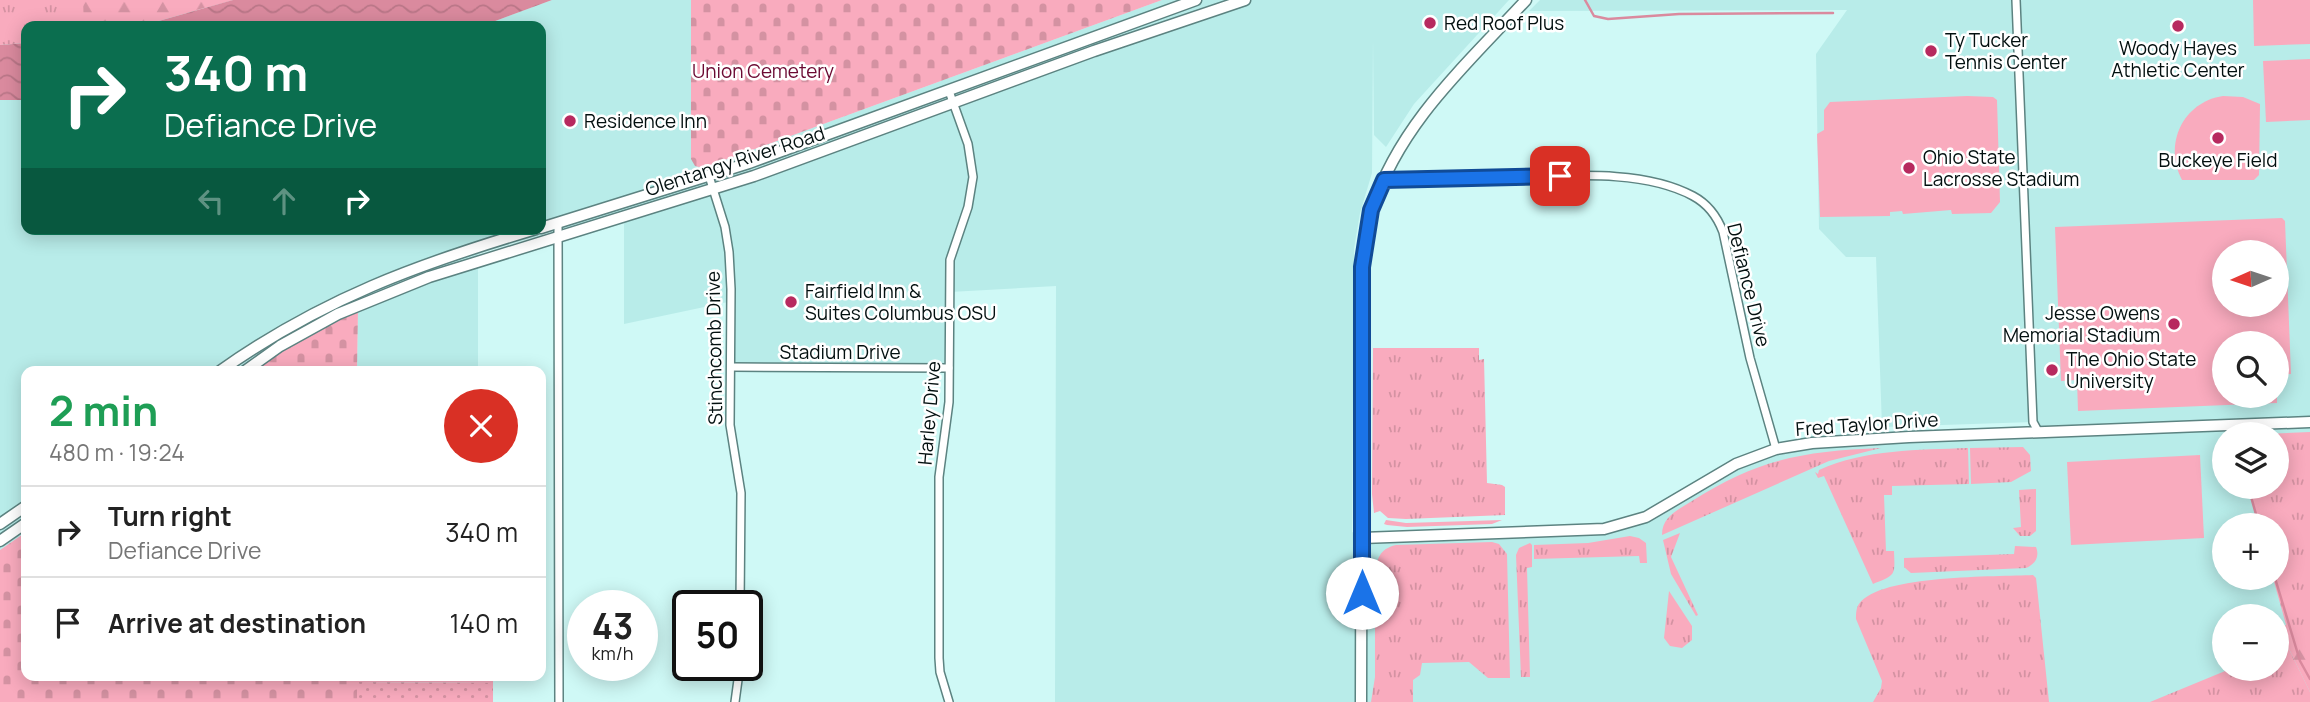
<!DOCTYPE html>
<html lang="en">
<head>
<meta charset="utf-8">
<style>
	body { margin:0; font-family:Manrope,sans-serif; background:#f6f6f6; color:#222; height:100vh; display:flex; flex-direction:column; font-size:26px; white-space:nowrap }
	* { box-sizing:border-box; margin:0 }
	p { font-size:23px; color:#767676 }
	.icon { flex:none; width:38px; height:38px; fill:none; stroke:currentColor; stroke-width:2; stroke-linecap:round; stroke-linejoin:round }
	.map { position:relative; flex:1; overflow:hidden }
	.details { position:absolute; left:21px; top:366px; width:525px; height:315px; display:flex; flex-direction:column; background:#fff; border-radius:14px; box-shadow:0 4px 18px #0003 }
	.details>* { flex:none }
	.banner { position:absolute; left:21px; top:21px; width:525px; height:214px; border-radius:14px; box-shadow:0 4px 18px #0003; background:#0b6e4f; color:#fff; overflow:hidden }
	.needle { width:46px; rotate:267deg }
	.fabs { position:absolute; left:2212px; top:240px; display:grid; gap:14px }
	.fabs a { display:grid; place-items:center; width:77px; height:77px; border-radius:50%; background:#fff; box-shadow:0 4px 18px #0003; font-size:35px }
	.speed { position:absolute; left:567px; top:590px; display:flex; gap:14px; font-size:35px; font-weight:700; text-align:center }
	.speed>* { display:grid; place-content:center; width:91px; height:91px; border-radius:50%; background:#fff; box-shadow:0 4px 18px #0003; line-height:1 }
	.speed small { font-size:18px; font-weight:400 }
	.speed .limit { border:4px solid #111; border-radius:10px; background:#fff; color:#111 }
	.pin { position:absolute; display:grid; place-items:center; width:60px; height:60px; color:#fff; margin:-30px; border-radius:14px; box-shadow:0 4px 10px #0006 }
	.me { position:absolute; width:77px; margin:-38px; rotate:0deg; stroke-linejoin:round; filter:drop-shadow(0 0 5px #0008) }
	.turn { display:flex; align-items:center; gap:24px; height:147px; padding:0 28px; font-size:32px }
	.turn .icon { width:91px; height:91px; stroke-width:2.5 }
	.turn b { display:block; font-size:49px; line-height:60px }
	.lanes { display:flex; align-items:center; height:66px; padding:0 28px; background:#0003; justify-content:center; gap:35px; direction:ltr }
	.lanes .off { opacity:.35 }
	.round { display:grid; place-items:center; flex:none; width:74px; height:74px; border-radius:37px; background:#f6f6f6 }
	.headline { display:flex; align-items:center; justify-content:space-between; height:119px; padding:0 28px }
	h1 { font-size:42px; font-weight:700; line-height:52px; color:#1e9e55 }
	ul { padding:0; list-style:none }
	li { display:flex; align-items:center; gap:21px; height:91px; padding:0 28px; border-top:2px solid #e0e0e0 }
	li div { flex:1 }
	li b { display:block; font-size:26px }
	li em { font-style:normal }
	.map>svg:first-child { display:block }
	.built { fill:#b8ece9; fill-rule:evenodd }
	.grass { fill:url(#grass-tufts) }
	.forest { fill:url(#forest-firs) }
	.cemetery { fill:url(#cemetery-stones) }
	.garden { fill:url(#garden-dots) }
	.pitch { fill:#f9abbe; fill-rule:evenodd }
	.water { fill:url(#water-waves) }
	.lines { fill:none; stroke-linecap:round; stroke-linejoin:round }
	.stream { stroke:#da8a9e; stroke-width:2.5 }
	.street-casing { stroke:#5c8381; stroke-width:10 }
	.secondary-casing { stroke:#5c8381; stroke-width:13 }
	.street { stroke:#fff; stroke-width:7 }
	.secondary { stroke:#fff; stroke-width:10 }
	.route-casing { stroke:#114b97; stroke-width:18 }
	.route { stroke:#1a73e8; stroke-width:12 }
	.poi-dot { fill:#b72a5f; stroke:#fff; stroke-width:2.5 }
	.labels { text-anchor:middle; stroke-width:5; stroke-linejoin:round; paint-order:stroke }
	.poi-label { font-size:19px; fill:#020f0f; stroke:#fff; text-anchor:start }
	.park-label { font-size:19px; fill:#6b0932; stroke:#fff }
	.street-label { font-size:19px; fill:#020f0f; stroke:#fff }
</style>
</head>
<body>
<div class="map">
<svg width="2310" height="702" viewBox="0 0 2310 702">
	<defs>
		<pattern id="grass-tufts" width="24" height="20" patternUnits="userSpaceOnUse" patternTransform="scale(1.75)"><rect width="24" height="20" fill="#f9abbe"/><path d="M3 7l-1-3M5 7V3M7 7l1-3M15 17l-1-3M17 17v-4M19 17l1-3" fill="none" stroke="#d492a2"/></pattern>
		<pattern id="forest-firs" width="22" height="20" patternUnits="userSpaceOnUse" patternTransform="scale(1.75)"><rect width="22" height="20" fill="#f9abbe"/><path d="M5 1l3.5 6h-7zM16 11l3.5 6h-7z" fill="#d492a2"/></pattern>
		<pattern id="cemetery-stones" width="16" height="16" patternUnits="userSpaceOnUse" patternTransform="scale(1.75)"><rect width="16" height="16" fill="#f9abbe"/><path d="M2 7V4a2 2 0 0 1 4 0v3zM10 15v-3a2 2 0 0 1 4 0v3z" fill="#d492a2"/></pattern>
		<pattern id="garden-dots" width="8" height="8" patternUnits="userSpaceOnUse" patternTransform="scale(1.75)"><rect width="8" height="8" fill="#f9abbe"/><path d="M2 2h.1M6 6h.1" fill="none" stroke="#d492a2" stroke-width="1.8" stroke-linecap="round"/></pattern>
		<pattern id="water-waves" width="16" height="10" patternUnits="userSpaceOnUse" patternTransform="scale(1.75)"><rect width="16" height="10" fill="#da8a9e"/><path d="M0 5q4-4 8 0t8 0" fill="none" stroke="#b97687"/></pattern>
	</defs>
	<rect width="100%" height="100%" fill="#cff9f6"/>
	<path class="built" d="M 552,0 L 691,0 L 691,159 L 709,166 L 1162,0 L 1509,0 L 1414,104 L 1386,147 L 1374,135 L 1373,39 L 1372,173 L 1360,213 L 1354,249 L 1352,532 L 1362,538 L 1625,524 L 1776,449 L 2038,433 L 2033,422 L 1882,427 L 1876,257 L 1846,257 L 1819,229 L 1816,54 L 1847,10 L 1529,11 L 1540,0 L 2310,0 L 2310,702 L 1055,702 L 1056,286 L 950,292 L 949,368 L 731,367 L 728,302 L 624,324 L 624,211 L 478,253 L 478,371 L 357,371 L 358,310 L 251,371 L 26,371 L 26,532 L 0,550 L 0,100 L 26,100 L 26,229 L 541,229 L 541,26 L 482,26 ZM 2224,252 L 2277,252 L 2277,304 L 2224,304 ZM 2224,343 L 2277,343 L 2277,396 L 2224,396 ZM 2224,434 L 2277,434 L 2277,486 L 2224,486 ZM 2224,525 L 2277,525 L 2277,578 L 2224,578 ZM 2224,616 L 2277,616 L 2277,668 L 2224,668 Z"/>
	<g class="grass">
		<path d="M 0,0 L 233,0 L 141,26 L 26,26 L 26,43 L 0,45 Z"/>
		<path d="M 1373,348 L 1479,348 L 1479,360 L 1484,359 L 1487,483 L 1502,485 L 1505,487 L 1505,515 L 1406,519 L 1388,518 L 1380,511 L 1374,513 L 1372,494 Z"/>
		<path d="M 2310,432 L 2310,685 L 2288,632 L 2273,578 L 2277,578 L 2277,525 L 2259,525 L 2249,487 L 2277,486 L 2277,434 L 2265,434 Z"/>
		<path d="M 2023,447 L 2030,455 L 2031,471 L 2011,482 L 1971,484 L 1970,448 Z"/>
		<path d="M 1881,448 L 1829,461 L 1662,535 C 1662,516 1678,510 1692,501 C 1758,459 1804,451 1881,448 Z"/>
		<path d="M 1968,448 L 1969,484 L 1892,486 L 1892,495 L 1884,495 L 1886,551 L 1894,551 C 1895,576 1896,575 1873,584 L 1824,476 L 1818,478 L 1815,472 L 1818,474 L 1819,470 C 1866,449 1918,450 1968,448 Z"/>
		<path d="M 2036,489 L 2036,531 L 2030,536 L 2020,536 L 2013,528 L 2021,527 L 2019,490 Z"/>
		<path d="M 1386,520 L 1406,523 L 1502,520 L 1492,524 L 1407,527 L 1387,525 L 1384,524 Z"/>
		<path d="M 1680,533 L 1671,557 L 1698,615 L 1696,616 L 1671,574 L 1663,540 Z"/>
		<path d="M 1630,536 L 1639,538 L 1646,543 L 1647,563 L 1640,563 L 1639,556 L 1534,559 L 1534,545 L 1588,543 Z"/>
		<path d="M 1492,542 L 1499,544 L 1507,554 L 1510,678 L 1488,678 L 1469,662 L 1422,663 L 1420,675 L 1413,680 L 1413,702 L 1371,702 L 1375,677 L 1375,574 C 1377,559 1379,549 1396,545 Z"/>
		<path d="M 1530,543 L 1532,545 L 1532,567 L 1527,568 L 1530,677 L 1521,677 L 1516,555 L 1519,548 Z"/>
		<path d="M 2015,546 L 2036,547 C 2040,557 2035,564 2026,568 L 1911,573 L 1904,567 L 1904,558 L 2014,554 Z"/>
		<path d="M 2033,575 L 2036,578 L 2037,587 L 2049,702 L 1873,702 L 1881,688 L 1882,681 L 1856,619 C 1856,614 1856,608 1859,604 C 1880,574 1997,577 2033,575 Z"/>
		<path d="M 1669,591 L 1692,626 L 1692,640 L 1682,648 L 1670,646 L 1664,638 Z"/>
		<path d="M 2287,645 L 2310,692 L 2310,702 L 2150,702 L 2230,669 L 2277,668 L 2277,649 Z"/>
		<path d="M 357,676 L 493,676 L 493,683 L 357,682 Z"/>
	</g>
	<g class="forest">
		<path d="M 83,0 L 233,0 L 137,26 L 84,26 Z"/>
		<path d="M 2290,623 L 2310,668 L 2310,692 L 2287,645 L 2282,627 Z"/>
	</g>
	<g class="cemetery">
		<path d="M 691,0 L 1162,0 L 703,168 L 695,166 L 691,159 Z"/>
		<path d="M 358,310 L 357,371 L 251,371 L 293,343 Z"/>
		<path d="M 26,532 L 26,676 L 357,676 L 357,702 L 0,702 L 0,550 Z"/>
	</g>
	<path class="garden" d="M 357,682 L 493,683 L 493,702 L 357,702 Z"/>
	<g class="pitch">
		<path d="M 2253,0 L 2310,0 L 2310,44 L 2254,46 Z"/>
		<path d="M 2310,59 L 2310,120 L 2266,122 L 2263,61 Z"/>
		<path d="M 1967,96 L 1993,97 L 1997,100 L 2000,202 L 1991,213 L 1952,214 L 1951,210 L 1903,214 L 1902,211 L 1890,212 L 1890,216 L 1820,217 L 1817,134 L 1824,130 L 1824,110 L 1830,102 Z"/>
		<path d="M 2223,96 L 2243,97 L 2260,104 L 2259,175 L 2254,180 L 2182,180 C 2163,144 2183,102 2223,96 Z"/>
		<path d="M 2282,218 L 2285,221 L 2291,374 L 2277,375 L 2277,343 L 2224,343 L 2224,396 L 2277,396 L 2277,403 L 2078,411 L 2077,380 L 2061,381 L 2055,227 ZM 2224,252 L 2277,252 L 2277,304 L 2224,304 Z"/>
		<path d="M 2200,455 L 2204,538 L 2071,545 L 2067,462 Z"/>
	</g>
	<g class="water">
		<path d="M 233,0 L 552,0 L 482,26 L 141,26 Z"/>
		<path d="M 26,43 L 26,100 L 0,100 L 0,45 Z"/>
	</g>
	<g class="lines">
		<g class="stream">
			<path d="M 1585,0 L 1594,16 L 1608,19 L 1679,14 L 1833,13"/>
			<path d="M 2248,486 L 2259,525"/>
			<path d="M 2275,578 L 2300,661 L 2310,679"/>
		</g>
		<g class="street-casing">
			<g id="street">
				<path d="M 2016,0 L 2033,422 L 2039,433"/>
				<path d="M 949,91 L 968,144 L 973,177 L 968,207 L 950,260 L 949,402 L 939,477 L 939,658 L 940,672 L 949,702"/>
				<path d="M 709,176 L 725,227 L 729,252 L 731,289 L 730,425 L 741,493 L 740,606"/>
				<path d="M 1384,180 C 1432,181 1481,178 1529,177 C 1579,175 1647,171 1693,196 C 1708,204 1717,216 1723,232 L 1750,358 L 1776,449"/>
				<path d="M 558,223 L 559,702"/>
				<path d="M 731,367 L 949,368"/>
				<path d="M 735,702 L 740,665"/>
			</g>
		</g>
		<g class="secondary-casing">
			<g id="secondary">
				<path d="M 541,228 L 749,163 L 1196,0"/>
				<path d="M 220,371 C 322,299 418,264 536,229"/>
				<path d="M 245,371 L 280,346 L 338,314 L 429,277 L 754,176 L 1094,51 L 1245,0"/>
				<path d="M 0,524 L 26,506"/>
				<path d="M 1362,538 L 1604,529 L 1646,517 L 1736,464 L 1776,449 L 1812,443 L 1909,437 L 2310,422"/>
				<path d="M 0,541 L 26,523"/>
				<path d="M 1361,702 L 1362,267 C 1364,248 1366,228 1372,209 C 1400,123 1466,65 1526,0"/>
			</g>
		</g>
		<use href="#street" class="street"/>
		<use href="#secondary" class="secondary"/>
	</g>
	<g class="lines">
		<g class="route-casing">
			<path id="route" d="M 1362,593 L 1362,267 L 1371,210 L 1384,180 L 1560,176"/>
		</g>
		<use href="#route" class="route"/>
	</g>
	<g class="poi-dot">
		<circle cx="1430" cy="23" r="7"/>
		<circle cx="2178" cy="26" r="7"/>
		<circle cx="1931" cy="51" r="7"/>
		<circle cx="570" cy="121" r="7"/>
		<circle cx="2218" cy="138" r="7"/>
		<circle cx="1909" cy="168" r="7"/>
		<circle cx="791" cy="302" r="7"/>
		<circle cx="2174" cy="324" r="7"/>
		<circle cx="2052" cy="370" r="7"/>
	</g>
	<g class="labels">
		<g class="poi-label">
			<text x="1444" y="30">Red Roof Plus</text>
			<text x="1945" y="47">Ty Tucker<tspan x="1945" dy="22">Tennis Center</tspan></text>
			<text x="2178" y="55" text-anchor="middle">Woody Hayes<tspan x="2178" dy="22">Athletic Center</tspan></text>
			<text x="584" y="128">Residence Inn</text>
			<text x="1923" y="164">Ohio State<tspan x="1923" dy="22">Lacrosse Stadium</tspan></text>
			<text x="2218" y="167" text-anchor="middle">Buckeye Field</text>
			<text x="805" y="298">Fairfield Inn &amp;<tspan x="805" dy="22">Suites Columbus OSU</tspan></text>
			<text x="2160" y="320" text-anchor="end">Jesse Owens<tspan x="2160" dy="22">Memorial Stadium</tspan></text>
			<text x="2066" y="366">The Ohio State<tspan x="2066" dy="22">University</tspan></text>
		</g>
		<g class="park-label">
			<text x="763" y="78">Union Cemetery</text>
		</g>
		<g class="street-label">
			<text transform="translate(735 161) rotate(-18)" y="7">Olentangy River Road</text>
			<text transform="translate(1749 285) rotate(76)" y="7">Defiance Drive</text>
			<text transform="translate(714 348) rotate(-91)" y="7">Stinchcomb Drive</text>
			<text x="840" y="359">Stadium Drive</text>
			<text transform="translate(929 413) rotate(-85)" y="7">Harley Drive</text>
			<text transform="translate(1867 424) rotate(-4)" y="7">Fred Taylor Drive</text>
		</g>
	</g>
</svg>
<div class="fabs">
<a><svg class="needle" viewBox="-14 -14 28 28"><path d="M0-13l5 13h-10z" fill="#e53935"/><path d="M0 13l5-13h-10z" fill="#767676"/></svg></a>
<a><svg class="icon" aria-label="search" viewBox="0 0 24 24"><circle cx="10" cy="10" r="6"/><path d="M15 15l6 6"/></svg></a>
<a><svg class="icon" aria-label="layers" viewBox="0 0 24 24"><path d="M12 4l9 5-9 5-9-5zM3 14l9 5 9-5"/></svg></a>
<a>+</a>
<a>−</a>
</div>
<div class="speed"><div>43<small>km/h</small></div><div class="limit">50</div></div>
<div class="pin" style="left:1560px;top:176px;background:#d93025"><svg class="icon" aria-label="arrive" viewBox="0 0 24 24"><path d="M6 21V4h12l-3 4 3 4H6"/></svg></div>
<svg class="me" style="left:1362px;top:593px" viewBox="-20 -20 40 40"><circle r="19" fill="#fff"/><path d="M0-13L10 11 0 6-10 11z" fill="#1a73e8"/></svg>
<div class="banner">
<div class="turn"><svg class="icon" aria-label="right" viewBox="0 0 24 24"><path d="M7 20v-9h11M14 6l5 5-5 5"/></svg><div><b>340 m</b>Defiance Drive</div></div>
<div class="lanes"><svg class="icon off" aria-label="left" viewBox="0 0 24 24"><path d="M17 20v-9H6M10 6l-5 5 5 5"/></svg><svg class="icon off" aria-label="ahead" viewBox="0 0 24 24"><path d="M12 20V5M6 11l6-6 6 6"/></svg><svg class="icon" aria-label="right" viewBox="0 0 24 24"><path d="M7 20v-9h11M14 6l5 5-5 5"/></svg></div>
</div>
<section class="details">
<div class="headline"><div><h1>2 min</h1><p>480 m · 19:24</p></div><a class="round" style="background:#d93025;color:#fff"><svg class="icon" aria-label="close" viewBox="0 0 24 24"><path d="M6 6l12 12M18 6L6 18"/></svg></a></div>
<ul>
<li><svg class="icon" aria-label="right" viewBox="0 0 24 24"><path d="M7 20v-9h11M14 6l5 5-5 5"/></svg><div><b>Turn right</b><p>Defiance Drive</p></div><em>340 m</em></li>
<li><svg class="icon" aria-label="arrive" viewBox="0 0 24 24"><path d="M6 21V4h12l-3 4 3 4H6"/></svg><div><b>Arrive at destination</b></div><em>140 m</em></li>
</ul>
</section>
</div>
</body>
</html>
